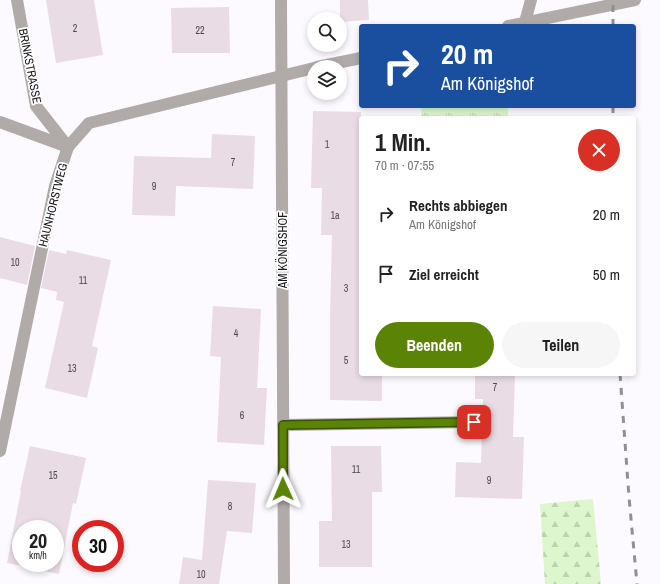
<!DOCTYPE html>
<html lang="de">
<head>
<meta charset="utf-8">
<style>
	body { margin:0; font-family:"Archivo Narrow",sans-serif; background:#f6f6f6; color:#222; height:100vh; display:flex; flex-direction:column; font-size:15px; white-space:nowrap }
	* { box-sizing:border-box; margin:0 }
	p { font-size:13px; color:#767676 }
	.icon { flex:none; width:22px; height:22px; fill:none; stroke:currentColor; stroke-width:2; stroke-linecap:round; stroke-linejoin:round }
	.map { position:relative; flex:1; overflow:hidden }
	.panel { position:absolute; left:359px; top:116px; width:277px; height:260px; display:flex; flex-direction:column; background:#fff; border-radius:4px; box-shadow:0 2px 6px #0003 }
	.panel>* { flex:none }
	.banner { position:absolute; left:359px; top:24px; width:277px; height:84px; border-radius:4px; box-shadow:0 2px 6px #0003; background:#1a4fa0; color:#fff; overflow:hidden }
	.tools { position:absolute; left:307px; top:12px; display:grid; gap:8px }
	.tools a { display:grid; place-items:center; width:40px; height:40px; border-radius:50%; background:#fff; box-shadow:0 2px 6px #0003; font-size:20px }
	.speed { position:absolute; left:12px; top:520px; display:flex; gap:8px; font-size:20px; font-weight:700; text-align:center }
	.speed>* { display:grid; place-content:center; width:52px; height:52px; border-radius:50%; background:#fff; box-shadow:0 2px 6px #0003; line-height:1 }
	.speed small { font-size:10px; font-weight:400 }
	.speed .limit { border:6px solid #d22; background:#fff; color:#111 }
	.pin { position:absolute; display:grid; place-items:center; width:34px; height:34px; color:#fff; margin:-17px; border-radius:8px; box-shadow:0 2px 6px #0006 }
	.me { position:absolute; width:44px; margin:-22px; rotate:359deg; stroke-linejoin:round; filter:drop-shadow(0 0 3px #0008) }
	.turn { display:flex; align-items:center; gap:14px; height:84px; padding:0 16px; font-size:18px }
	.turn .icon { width:52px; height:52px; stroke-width:2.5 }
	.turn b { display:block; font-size:28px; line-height:34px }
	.round { display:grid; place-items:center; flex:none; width:42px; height:42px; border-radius:21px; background:#f6f6f6 }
	.overview { display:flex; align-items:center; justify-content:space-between; height:68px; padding:0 16px }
	h1 { font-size:24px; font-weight:700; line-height:30px }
	.primary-button { display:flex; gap:8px; margin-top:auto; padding:8px 16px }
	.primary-button a { flex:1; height:46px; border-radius:24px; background:#5b8306; color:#fff; font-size:16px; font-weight:700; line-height:46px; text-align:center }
	.primary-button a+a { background:#f6f6f6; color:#222 }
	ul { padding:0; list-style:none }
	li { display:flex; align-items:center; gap:12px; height:60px; padding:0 16px }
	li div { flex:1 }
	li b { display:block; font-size:15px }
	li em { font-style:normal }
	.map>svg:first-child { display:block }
	.grass { fill:url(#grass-tufts) }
	.forest { fill:url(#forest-firs) }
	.building { fill:#eadce4; fill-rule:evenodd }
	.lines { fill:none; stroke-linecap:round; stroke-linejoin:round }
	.lane { stroke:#b0aaa8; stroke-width:12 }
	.street { stroke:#b0aaa8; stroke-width:12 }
	.rail { stroke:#928f94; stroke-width:3; stroke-dasharray:7 7; stroke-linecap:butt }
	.route-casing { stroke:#3b5504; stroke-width:10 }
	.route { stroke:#5b8306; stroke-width:7 }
	.labels { text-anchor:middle; stroke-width:3.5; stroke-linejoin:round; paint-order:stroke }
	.number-label { font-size:10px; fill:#4e484e }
	.street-label { font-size:12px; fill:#1a171c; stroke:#fff }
</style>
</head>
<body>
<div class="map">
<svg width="660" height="584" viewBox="0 0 660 584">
	<defs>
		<pattern id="grass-tufts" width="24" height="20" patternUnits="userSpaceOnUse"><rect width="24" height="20" fill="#ddf6cd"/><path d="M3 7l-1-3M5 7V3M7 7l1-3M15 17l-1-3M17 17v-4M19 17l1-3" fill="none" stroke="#bdd2af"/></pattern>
		<pattern id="forest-firs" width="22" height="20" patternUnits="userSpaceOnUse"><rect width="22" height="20" fill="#ddf6cd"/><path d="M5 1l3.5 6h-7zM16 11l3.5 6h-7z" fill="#bdd2af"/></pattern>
	</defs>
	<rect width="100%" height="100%" fill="#fcfaff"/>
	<path class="grass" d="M 421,106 L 508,106 L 508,118 L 422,118 Z"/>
	<path class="forest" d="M 593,499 L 601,584 L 545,584 L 540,504 Z"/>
	<g class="building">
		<path d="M 46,0 L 94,0 L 103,55 L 56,63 Z"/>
		<path d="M 340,0 L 368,0 L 369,20 L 340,22 Z"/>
		<path d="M 229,7 L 230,53 L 172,53 L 171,8 Z"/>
		<path d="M 313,111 L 361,112 L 361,374 L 382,374 L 382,401 L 330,400 L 330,316 L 332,235 L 321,235 L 322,188 L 311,188 Z"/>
		<path d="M 212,134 L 255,136 L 253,189 L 176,186 L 175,216 L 132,215 L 134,156 L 211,158 Z"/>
		<path d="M 0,237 L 35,246 L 27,285 L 0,278 Z"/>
		<path d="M 49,250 L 66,254 L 67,250 L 111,260 L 92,346 L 98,348 L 87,398 L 45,388 L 64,302 L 56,300 L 57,292 L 41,288 Z"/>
		<path d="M 213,306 L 261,309 L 257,388 L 267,388 L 264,445 L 217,442 L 221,357 L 210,356 Z"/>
		<path d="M 475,374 L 515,374 L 513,437 L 524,437 L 522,499 L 455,497 L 456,462 L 481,463 L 483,399 L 475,399 Z"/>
		<path d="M 30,446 L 86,458 L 76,504 L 73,503 L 59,574 L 7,563 L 21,491 L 20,491 ZM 21,529 L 55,529 L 55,563 L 21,563 Z"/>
		<path d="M 331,446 L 381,446 L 382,492 L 372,492 L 372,567 L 319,567 L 319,521 L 332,521 Z"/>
		<path d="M 208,480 L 256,483 L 252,533 L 227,531 L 219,584 L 179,584 L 183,557 L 202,560 Z"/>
	</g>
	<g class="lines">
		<path class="lane" d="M 283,425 L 474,422"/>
		<g class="street">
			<path d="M 17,0 L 36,106 L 68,147"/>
			<path d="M 281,0 L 284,584"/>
			<path d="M 525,22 L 531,0"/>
			<path d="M 508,26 L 635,0"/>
			<path d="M 317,67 L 361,58"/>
			<path d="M 0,122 L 68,147"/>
			<path d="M 0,451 L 55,186 L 68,147 L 89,123 L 314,68"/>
		</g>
		<g class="rail">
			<path d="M 613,26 L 613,0"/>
			<path d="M 613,106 L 613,118"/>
			<path d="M 620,374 L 629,497 L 637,584"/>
		</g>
	</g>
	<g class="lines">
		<g class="route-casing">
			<path id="route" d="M 283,489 L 283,425 L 474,422"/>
		</g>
		<use href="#route" class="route"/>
	</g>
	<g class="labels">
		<g class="number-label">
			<text x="75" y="32">2</text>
			<text x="200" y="34">22</text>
			<text x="327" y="148">1</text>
			<text x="233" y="166">7</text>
			<text x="154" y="190">9</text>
			<text x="335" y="219">1a</text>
			<text x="15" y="266">10</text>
			<text x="83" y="284">11</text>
			<text x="346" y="292">3</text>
			<text x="236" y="337">4</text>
			<text x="346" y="364">5</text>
			<text x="72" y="372">13</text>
			<text x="495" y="391">7</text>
			<text x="242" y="419">6</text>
			<text x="356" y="473">11</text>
			<text x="53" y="479">15</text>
			<text x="489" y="484">9</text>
			<text x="230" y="510">8</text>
			<text x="346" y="548">13</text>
			<text x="201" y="578">10</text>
		</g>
		<g class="street-label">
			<text transform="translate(30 66) rotate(79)" y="4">BRINKSTRASSE</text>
			<text transform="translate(53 205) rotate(-76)" y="4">HAUNHORSTWEG</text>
			<text transform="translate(283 250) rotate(-90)" y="4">AM KÖNIGSHOF</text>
		</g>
	</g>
</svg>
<div class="tools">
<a><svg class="icon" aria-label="search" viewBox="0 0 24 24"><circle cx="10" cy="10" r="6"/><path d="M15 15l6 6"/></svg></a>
<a><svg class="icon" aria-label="layers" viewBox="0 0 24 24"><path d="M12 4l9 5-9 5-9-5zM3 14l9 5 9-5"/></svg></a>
</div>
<div class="speed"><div>20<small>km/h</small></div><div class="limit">30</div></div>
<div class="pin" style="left:474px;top:422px;background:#d93025"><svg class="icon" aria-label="arrive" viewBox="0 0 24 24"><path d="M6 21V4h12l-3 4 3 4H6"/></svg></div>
<svg class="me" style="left:283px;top:489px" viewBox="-20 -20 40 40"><path d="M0-17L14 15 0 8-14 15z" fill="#5b8306" stroke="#fff" stroke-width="4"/></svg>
<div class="banner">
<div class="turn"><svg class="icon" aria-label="right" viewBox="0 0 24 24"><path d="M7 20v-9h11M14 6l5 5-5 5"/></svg><div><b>20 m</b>Am Königshof</div></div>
</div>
<section class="panel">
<div class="overview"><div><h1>1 Min.</h1><p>70 m · 07:55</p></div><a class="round" style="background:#d93025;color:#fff"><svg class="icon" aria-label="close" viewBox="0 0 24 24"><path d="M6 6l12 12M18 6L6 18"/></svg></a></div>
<ul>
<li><svg class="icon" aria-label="right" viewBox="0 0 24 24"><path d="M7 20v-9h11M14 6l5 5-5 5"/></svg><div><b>Rechts abbiegen</b><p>Am Königshof</p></div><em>20 m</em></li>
<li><svg class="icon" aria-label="arrive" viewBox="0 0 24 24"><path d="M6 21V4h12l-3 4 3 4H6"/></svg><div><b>Ziel erreicht</b></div><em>50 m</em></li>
</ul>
<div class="primary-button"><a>Beenden</a><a>Teilen</a></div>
</section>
</div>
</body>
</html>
